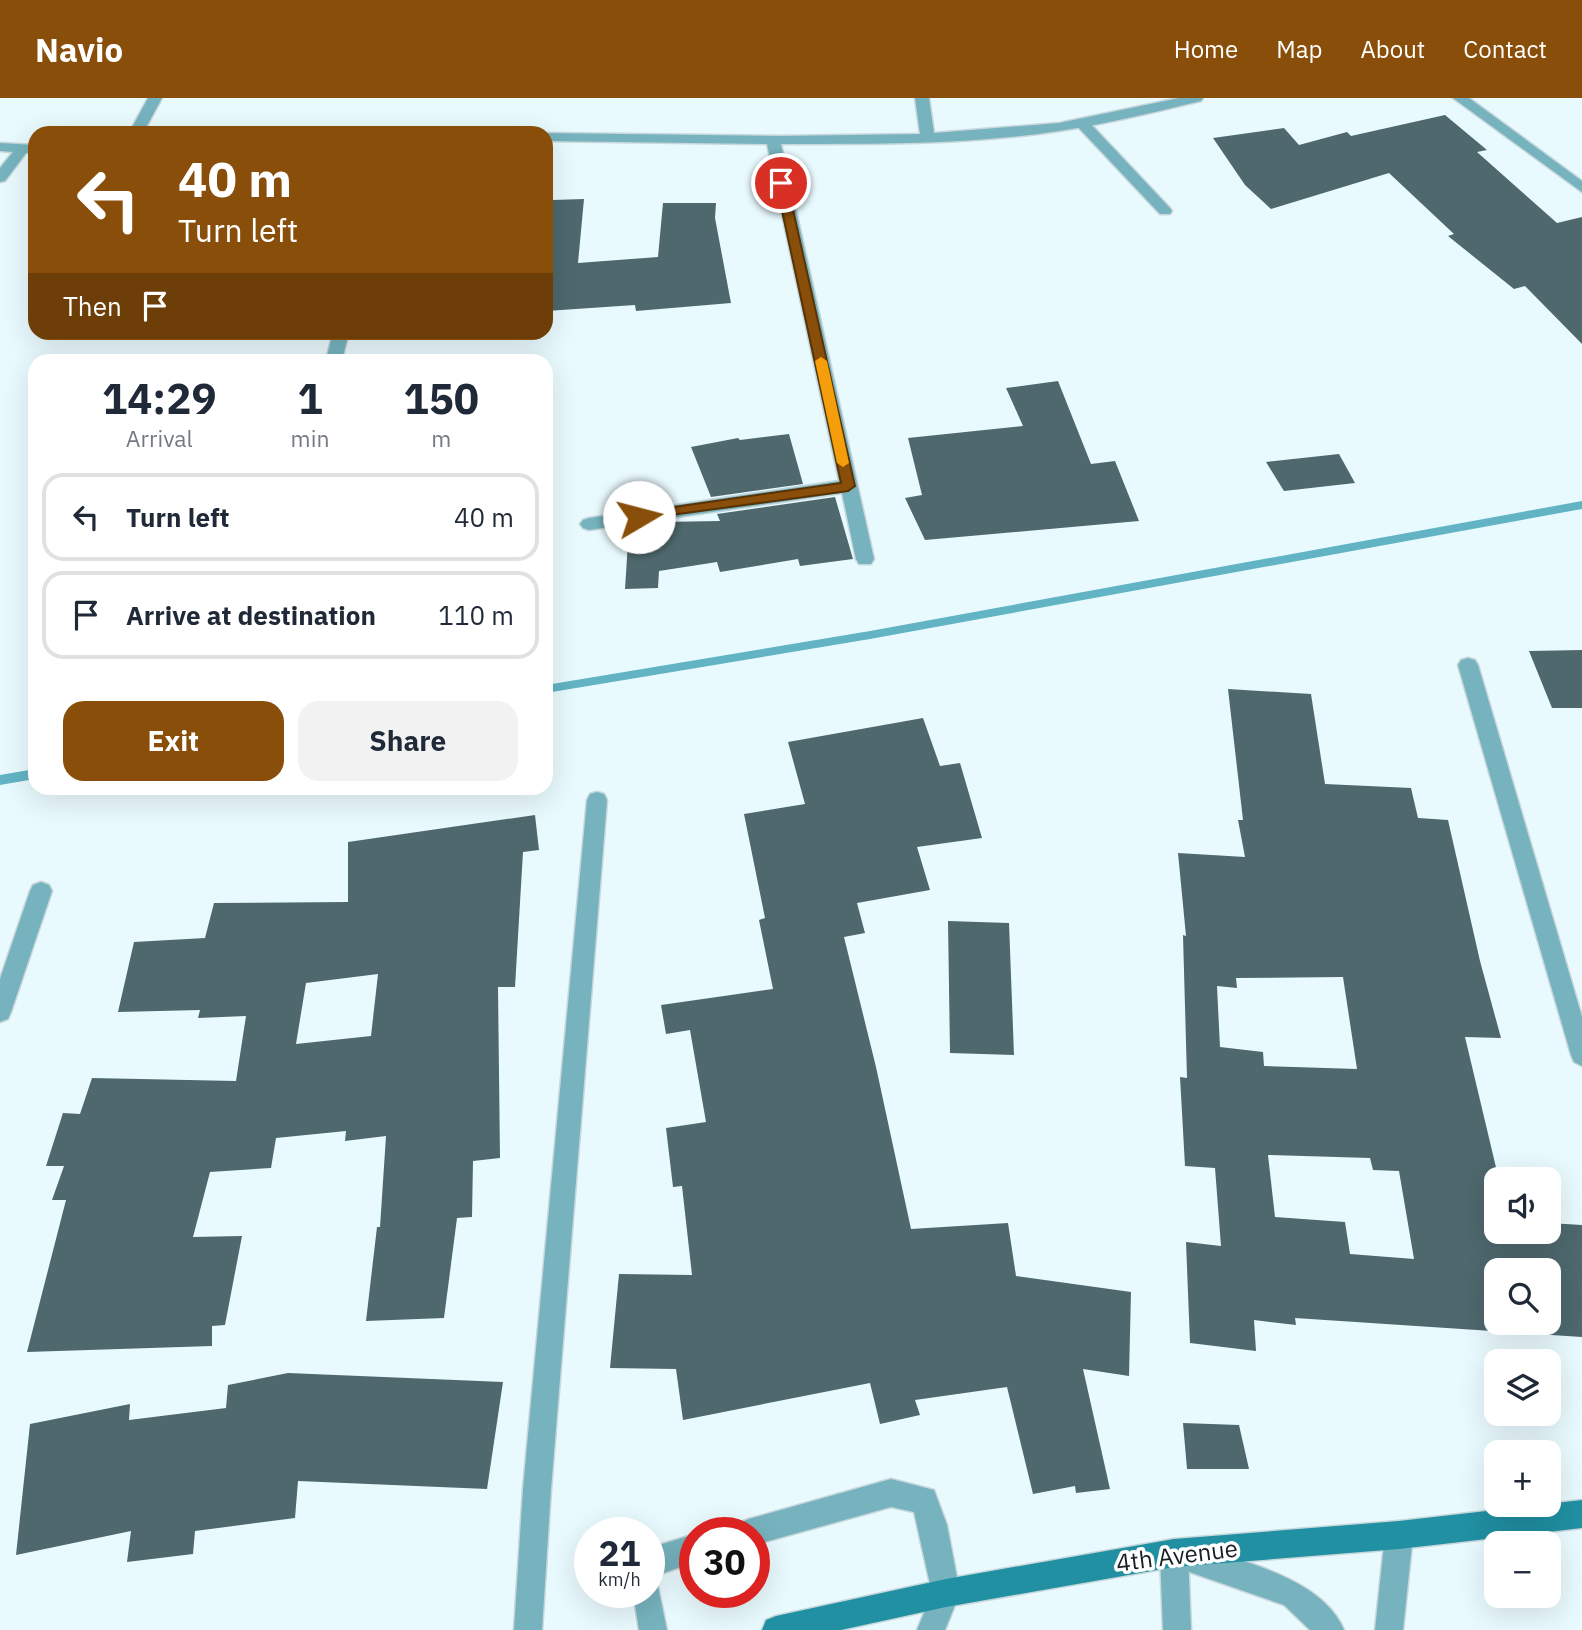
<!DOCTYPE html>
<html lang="en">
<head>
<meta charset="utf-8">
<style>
	body { margin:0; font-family:"IBM Plex Sans",sans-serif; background:#f2f2f3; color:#1f2937; height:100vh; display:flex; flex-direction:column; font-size:26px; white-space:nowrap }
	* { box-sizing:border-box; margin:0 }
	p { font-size:23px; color:#747a83 }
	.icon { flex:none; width:38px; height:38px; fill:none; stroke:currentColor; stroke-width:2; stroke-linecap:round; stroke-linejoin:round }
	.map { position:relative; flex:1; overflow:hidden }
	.sheet { position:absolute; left:28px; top:256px; width:525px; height:441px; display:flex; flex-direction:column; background:#fff; border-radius:21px; box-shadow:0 7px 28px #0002 }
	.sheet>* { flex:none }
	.banner { position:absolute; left:28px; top:28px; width:525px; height:214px; border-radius:21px; box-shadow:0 7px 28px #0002; background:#894e09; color:#fff; overflow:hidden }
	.tools { position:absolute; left:1484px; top:1069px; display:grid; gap:14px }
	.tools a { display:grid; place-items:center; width:77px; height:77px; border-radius:14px; background:#fff; box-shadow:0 7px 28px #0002; font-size:35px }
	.speed { position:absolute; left:574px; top:1419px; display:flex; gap:14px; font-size:35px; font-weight:700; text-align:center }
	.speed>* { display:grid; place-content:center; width:91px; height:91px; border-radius:50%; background:#fff; box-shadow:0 7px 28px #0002; line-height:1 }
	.speed small { font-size:18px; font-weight:400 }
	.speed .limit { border:10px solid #d22; background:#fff; color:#111 }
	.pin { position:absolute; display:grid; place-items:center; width:60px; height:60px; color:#fff; margin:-30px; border:4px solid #fff; border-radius:50%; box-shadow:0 2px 7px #0007 }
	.me { position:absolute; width:77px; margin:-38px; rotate:82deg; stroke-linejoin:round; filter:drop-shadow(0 0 5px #0008) }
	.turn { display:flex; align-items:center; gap:24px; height:147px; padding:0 35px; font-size:32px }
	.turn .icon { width:91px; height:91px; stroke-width:2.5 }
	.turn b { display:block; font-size:49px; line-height:60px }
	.then { display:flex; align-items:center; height:66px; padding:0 35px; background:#0003; gap:14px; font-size:26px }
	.eta { display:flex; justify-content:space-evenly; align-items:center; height:119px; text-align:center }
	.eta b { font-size:42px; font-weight:700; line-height:49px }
	.cta { display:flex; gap:14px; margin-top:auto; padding:14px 35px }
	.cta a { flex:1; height:80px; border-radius:21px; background:#894e09; color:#fff; font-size:28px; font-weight:700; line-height:80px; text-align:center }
	.cta a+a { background:#f2f2f3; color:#1f2937 }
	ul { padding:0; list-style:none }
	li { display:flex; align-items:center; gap:21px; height:88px; margin:0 14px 10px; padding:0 21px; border:4px solid #e0e1e3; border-radius:21px }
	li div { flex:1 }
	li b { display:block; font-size:26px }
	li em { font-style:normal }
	header { display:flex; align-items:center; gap:42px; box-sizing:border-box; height:98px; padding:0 35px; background:#894e09; color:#fff }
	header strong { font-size:33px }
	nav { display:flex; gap:38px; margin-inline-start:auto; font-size:24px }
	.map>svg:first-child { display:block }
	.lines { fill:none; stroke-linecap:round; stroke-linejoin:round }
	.stream { fill:#62b4c4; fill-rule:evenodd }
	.building { fill:#4e686d; fill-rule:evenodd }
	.lane-casing { stroke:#c7d7db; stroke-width:3 }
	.street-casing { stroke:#c7d7db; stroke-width:3 }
	.secondary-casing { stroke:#c7d7db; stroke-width:3 }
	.lane { fill:#76b3be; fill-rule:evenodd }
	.street { fill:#76b3be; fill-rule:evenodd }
	.secondary { fill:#2090a2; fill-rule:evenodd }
	.route { fill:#894e09; stroke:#593306; stroke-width:2 }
	.slow { fill:#f59e0b }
	.labels { text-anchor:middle; stroke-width:7; stroke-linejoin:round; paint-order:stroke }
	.near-street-label { font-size:24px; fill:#162023; stroke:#fff }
</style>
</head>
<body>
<header>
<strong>Navio</strong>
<nav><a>Home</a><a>Map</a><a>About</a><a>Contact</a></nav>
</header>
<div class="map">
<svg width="1582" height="1532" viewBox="0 0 1582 1532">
	<rect width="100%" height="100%" fill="#e9fafe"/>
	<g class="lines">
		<g class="stream">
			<path d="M 1582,403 L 1582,411 L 870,541 L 546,595 L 546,587 L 870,533 Z"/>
			<path d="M 35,671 L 35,681 L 0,687 L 0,677 Z"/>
		</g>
	</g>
	<g class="building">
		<path d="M 1445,17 L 1487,52 L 1477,54 L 1557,125 L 1582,119 L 1582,246 L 1525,188 L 1514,191 L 1448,138 L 1454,136 L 1389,75 L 1271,111 L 1245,87 L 1213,40 L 1284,30 L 1299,47 L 1347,34 L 1351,38 Z"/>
		<path d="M 584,101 L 578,165 L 658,159 L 663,105 L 716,105 L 715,120 L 731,205 L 636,213 L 635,207 L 546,213 L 546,145 L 553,102 Z"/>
		<path d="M 1058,283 L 1091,366 L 1115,363 L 1139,423 L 925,442 L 905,400 L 922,397 L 908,340 L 1023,328 L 1006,290 Z"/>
		<path d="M 789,336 L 803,386 L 711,399 L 691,349 L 738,340 L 740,342 Z"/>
		<path d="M 1339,356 L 1355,385 L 1284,393 L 1266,364 Z"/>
		<path d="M 835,399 L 853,461 L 800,468 L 798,461 L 720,474 L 717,464 L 659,473 L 658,490 L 625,491 L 629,429 L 661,424 L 720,423 L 717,416 Z"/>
		<path d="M 1582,552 L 1582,610 L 1552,610 L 1529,553 Z"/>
		<path d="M 1228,591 L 1311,596 L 1325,686 L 1411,690 L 1418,720 L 1448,722 L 1480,863 L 1501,940 L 1465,939 L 1499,1082 L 1496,1082 L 1496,1134 L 1549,1134 L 1549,1125 L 1582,1127 L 1582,1239 L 1295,1220 L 1296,1227 L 1254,1222 L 1256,1253 L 1190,1245 L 1186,1144 L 1221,1148 L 1215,1070 L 1185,1068 L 1180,979 L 1187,980 L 1183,837 L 1186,838 L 1178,755 L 1245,759 L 1238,722 L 1243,722 ZM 1343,879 L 1357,971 L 1264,968 L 1263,954 L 1220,949 L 1217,888 L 1237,890 L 1236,880 ZM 1268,1057 L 1370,1060 L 1373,1072 L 1399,1073 L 1414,1161 L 1350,1156 L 1345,1124 L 1275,1119 ZM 1496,1172 L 1549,1172 L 1549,1225 L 1496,1225 Z"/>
		<path d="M 923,620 L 940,668 L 960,665 L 982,740 L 917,749 L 930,792 L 857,805 L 865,835 L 844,839 L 876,969 L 911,1131 L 1008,1125 L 1016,1178 L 1131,1194 L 1129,1278 L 1083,1271 L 1110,1391 L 1076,1395 L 1075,1388 L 1033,1396 L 1007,1289 L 915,1302 L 920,1317 L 880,1326 L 870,1285 L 683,1322 L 676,1271 L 610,1270 L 619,1176 L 692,1177 L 682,1088 L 673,1089 L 666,1030 L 706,1024 L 690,932 L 666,936 L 661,907 L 773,891 L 759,822 L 765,820 L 744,716 L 805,706 L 788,644 Z"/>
		<path d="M 535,717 L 539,752 L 523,754 L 515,889 L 498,889 L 500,1060 L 473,1063 L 472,1119 L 457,1120 L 444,1220 L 366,1223 L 377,1129 L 380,1129 L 386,1038 L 345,1043 L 346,1033 L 276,1040 L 271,1070 L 210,1074 L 193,1139 L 242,1138 L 225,1227 L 212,1228 L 212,1248 L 27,1254 L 66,1102 L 52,1102 L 64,1068 L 46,1068 L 63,1015 L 80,1016 L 92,980 L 236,983 L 246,918 L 198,920 L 200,912 L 118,914 L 134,844 L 205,840 L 214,805 L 348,804 L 348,744 ZM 378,876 L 371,938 L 296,946 L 306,885 Z"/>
		<path d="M 948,823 L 1009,825 L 1014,957 L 950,955 Z"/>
		<path d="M 288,1275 L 503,1284 L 487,1391 L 298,1383 L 295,1420 L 195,1433 L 193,1456 L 127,1464 L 131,1433 L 16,1457 L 30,1326 L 130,1306 L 129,1322 L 226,1310 L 228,1287 Z"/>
		<path d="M 1183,1325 L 1239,1327 L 1249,1371 L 1187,1371 Z"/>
	</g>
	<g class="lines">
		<g class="lane-casing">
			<g id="lane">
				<path d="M 148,0 L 162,0 L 143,35 L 129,35 Z"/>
				<path d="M 1082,21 L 1087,22 L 1170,110 L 1172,113 L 1170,116 L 1160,116 L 1077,28 L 1075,25 Z"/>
				<path d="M 891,1381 L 934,1392 L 947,1427 L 960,1495 L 945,1532 L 917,1532 L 932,1495 L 914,1414 L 891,1409 L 754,1447 L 754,1435 L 735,1435 L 739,1425 L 749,1421 Z"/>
				<path d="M 1399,1423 L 1409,1427 L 1413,1437 L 1403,1532 L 1375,1532 L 1385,1437 L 1389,1427 Z"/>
				<path d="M 695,1436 L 695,1464 L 649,1480 L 649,1450 Z"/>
				<path d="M 1182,1444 C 1233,1461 1322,1478 1344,1532 L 1310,1532 L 1284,1507 L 1172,1468 L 1168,1458 L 1172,1448 Z"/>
				<path d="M 649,1481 L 657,1484 L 667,1532 L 639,1532 L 633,1494 L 649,1494 Z"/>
			</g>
		</g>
		<g class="street-casing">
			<g id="street">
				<path d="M 915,0 L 929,0 L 934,35 L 1059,25 L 1179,0 L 1203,0 L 1201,3 C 1147,16 1093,29 1038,36 C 953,47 867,46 781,46 L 874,461 L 871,466 L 859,466 L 856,461 L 842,395 L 589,432 L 583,430 L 580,426 L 583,422 L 589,420 L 839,383 L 767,46 L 546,43 L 545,35 L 780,38 L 920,36 Z"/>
				<path d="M 1453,0 L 1469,0 L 1582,83 L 1582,94 Z"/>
				<path d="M 0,45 L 35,47 L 35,55 L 26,55 L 5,83 L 0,84 L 0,70 L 13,54 L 0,53 Z"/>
				<path d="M 333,234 L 349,234 L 342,262 L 326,262 Z"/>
				<path d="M 1468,560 L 1475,562 L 1478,567 L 1582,919 L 1582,968 L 1574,964 L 1571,957 L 1458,567 L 1461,562 Z"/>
				<path d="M 597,694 L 604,696 L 607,702 L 551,1391 L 542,1532 L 514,1532 L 523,1391 L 587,702 L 590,696 Z"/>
				<path d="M 41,784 L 49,787 L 52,793 L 11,914 L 8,921 L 0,924 L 0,881 L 30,793 L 33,787 Z"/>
				<path d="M 1174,1441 L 1184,1445 L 1188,1455 L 1191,1532 L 1163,1532 L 1160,1455 L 1164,1445 Z"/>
			</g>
		</g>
		<g class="secondary-casing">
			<path id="secondary" d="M 1582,1402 L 1582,1430 L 1399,1451 L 1174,1469 L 946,1509 L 841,1532 L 762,1532 L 766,1522 L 776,1518 L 946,1481 L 1174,1441 L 1399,1423 Z"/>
		</g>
		<use href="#lane" class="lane"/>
		<use href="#street" class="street"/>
		<use href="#secondary" class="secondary"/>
	</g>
	<path class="route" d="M 781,82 L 787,85 L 855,388 L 848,393 L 634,422 L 634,416 L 639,414 L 841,385 L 776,85 Z"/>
	<path class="slow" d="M 821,259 L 827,263 L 849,365 L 843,369 L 837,365 L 815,263 Z"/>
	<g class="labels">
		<g class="near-street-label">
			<text transform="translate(1177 1458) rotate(-7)" y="8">4th Avenue</text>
		</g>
	</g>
</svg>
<div class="tools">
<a><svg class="icon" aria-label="sound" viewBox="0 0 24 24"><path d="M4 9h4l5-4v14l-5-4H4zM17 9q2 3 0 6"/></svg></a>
<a><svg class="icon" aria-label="search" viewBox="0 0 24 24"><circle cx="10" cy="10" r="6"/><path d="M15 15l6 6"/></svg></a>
<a><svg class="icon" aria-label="layers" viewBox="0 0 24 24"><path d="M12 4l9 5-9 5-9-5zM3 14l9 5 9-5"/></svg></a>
<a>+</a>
<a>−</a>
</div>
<div class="speed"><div>21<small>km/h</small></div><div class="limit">30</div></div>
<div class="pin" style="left:781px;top:85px;background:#d93025"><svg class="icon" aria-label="arrive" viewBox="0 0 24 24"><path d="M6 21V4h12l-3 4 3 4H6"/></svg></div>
<svg class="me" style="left:639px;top:419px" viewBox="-20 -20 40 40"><circle r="19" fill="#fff"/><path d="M0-13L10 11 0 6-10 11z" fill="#894e09"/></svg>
<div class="banner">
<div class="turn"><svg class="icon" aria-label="left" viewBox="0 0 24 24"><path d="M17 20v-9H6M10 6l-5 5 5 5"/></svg><div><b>40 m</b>Turn left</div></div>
<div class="then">Then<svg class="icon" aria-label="arrive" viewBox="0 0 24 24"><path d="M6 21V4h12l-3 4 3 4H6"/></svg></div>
</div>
<section class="sheet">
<div class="eta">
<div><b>14:29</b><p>Arrival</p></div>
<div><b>1</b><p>min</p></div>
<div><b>150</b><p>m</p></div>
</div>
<ul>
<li><svg class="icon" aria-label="left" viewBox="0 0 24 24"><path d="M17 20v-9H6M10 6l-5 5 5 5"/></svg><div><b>Turn left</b></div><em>40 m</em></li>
<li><svg class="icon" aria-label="arrive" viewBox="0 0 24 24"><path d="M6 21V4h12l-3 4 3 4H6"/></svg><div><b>Arrive at destination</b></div><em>110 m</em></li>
</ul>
<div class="cta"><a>Exit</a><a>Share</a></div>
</section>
</div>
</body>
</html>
